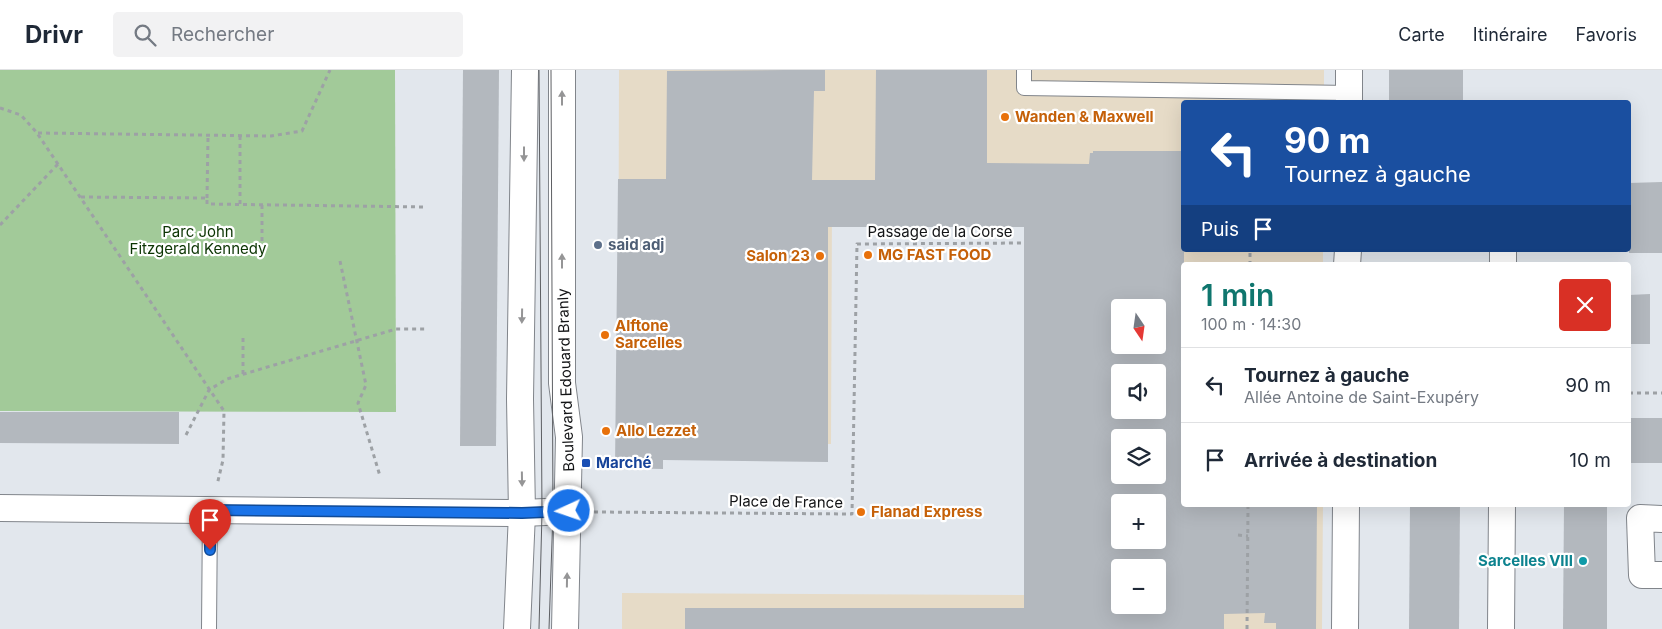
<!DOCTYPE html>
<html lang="fr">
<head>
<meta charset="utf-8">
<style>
	body { margin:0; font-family:Inter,sans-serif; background:#f2f2f3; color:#1f2937; height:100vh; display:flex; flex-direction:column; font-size:19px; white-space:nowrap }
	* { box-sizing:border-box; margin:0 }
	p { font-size:16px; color:#747a83 }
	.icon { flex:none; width:28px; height:28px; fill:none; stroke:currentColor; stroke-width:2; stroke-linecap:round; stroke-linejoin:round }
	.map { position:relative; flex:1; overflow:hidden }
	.sheet { position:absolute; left:1181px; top:192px; width:450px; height:245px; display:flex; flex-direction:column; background:#fff; border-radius:5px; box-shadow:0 5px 20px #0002 }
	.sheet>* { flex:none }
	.guide { position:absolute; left:1181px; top:30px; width:450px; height:152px; border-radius:5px; box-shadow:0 5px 20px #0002; background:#1a4fa0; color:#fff; overflow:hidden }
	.needle { width:32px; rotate:167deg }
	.buttons { position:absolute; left:1111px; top:229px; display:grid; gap:10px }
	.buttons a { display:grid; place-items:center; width:55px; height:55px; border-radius:5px; background:#fff; box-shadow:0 5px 20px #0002; font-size:25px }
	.pin { position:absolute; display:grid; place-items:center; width:42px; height:42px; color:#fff; margin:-51px -21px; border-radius:50% 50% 50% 0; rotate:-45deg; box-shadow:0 0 5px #0007 }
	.pin .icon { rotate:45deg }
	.me { position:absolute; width:55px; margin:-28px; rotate:267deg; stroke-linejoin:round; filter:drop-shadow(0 0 4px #0008) }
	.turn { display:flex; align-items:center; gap:18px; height:105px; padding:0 20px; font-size:22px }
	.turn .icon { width:65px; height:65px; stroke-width:2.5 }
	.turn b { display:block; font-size:35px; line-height:42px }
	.then { display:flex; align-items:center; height:48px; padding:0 20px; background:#0003; gap:10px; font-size:19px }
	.round { display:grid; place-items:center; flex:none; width:52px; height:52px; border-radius:5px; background:#f2f2f3 }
	.summary { display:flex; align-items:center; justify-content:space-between; height:85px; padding:0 20px }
	h1 { font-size:30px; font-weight:600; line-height:38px; color:#0f766e }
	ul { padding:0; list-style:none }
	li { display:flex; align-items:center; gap:15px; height:75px; padding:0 20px; border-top:1px solid #e0e1e3 }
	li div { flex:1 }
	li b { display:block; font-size:19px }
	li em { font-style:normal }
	header { display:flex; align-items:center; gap:30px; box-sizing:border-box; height:70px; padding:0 25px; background:#fff; border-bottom:1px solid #e0e1e3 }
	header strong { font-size:24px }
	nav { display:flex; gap:28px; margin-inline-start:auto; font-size:18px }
	.search { width:350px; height:45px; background:#f2f2f3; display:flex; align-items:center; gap:12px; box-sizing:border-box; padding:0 18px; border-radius:5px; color:#747a83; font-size:19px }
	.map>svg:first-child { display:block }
	.commercial { fill:#e6dbc7; fill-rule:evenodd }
	.green { fill:#a2ca99 }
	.building { fill:#b3b8be; fill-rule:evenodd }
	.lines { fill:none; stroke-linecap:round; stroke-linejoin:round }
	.lane-casing { stroke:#81858b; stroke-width:16 }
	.street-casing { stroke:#81858b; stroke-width:28 }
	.path { stroke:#9da1a5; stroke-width:3; stroke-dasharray:4 4; stroke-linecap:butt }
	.lane { stroke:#fff; stroke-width:14 }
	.street { stroke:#fff; stroke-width:26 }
	.tram { stroke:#5d5f63; stroke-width:1 }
	.oneway { fill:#959596 }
	.route-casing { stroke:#114b97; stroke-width:12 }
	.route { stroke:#1a73e8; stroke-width:9 }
	.food-dot { fill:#e8710a; stroke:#fff; stroke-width:2 }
	.service-dot { fill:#5c6f8a; stroke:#fff; stroke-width:2 }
	.transit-dot { fill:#1a4fb4; stroke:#fff; stroke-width:2 }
	.culture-dot { fill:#0f9aa8; stroke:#fff; stroke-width:2 }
	.labels { text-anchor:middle; stroke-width:4.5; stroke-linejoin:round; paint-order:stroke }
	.food-label { font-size:15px; font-weight:bold; fill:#c56008; stroke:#fff; text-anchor:start }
	.park-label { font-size:15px; fill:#0a3301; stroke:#fff }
	.street-label { font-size:15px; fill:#131416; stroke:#fff }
	.service-label { font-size:15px; font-weight:bold; fill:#4e5e75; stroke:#fff; text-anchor:start }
	.transit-label { font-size:15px; font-weight:bold; fill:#164399; stroke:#fff; text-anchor:start }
	.culture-label { font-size:15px; font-weight:bold; fill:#0d838f; stroke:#fff; text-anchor:end }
</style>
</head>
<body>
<header>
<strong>Drivr</strong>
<div class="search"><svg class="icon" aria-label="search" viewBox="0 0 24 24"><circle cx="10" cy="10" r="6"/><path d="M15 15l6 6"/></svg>Rechercher</div>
<nav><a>Carte</a><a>Itinéraire</a><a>Favoris</a></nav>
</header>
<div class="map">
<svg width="1662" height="559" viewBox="0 0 1662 559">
	<rect width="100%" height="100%" fill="#e2e7ed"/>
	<path class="commercial" d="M 619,0 L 1324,0 L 1324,32 L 1184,32 L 1184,180 L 1323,180 L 1323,195 L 1184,195 L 1184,435 L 1323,435 L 1322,559 L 622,559 L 622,523 L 1036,525 L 1039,136 L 832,135 L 831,374 L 618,373 ZM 1120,238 L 1158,238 L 1158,275 L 1120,275 ZM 1120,302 L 1158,302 L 1158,340 L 1120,340 ZM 1120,368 L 1158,368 L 1158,405 L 1120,405 ZM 1120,432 L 1158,432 L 1158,470 L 1120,470 ZM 1120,498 L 1158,498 L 1158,535 L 1120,535 Z"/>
	<path class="green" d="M 0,0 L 395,0 L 396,342 L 0,341 Z"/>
	<g class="building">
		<path d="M 463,0 L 499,0 L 496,376 L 460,376 Z"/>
		<path d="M 785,0 L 825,0 L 825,21 L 814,21 L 812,110 L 875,110 L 876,0 L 987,0 L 987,93 L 1089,94 L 1090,83 L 1093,83 L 1093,81 L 1184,81 L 1184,435 L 1317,435 L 1316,559 L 1276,559 L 1276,553 L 1264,553 L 1265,543 L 1224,544 L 1224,559 L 685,559 L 685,538 L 1024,538 L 1024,157 L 828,157 L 828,392 L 663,390 L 663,399 L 615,398 L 618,109 L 666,109 L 667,1 ZM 1120,238 L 1158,238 L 1158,275 L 1120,275 ZM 1120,302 L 1158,302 L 1158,340 L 1120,340 ZM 1120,368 L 1158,368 L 1158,405 L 1120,405 ZM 1120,432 L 1158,432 L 1158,470 L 1120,470 ZM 1120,498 L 1158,498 L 1158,535 L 1120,535 Z"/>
		<rect x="1389" y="0" width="74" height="32"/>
		<path d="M 1662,112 L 1662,183 L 1629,183 L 1629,113 Z"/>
		<path d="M 1650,224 L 1650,274 L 1629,274 L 1629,225 Z"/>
		<path d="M 0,342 L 179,342 L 179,374 L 0,373 Z"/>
		<rect x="1629" y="348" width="33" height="45"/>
		<path d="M 1410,435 L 1460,435 L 1459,559 L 1409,559 Z"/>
		<path d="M 1564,435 L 1607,435 L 1607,559 L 1563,559 Z"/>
	</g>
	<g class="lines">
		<g class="lane-casing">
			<g id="lane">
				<path d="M 1024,0 L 1024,18 L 1349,23"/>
				<path d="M 209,559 L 210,440"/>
			</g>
		</g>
		<g class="street-casing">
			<g id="street">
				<path d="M 562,0 L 562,313 L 569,367 L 565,559"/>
				<path d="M 1349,32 L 1349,0"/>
				<path d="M 1347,195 L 1348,180"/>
				<path d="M 1503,195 L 1503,180"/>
				<path d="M 0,438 L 522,443 L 569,441"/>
				<path d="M 1662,449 L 1640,448 L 1642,505 L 1662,505"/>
				<path d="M 517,559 L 522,443 L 520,329 L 525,0"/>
				<path d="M 1345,559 L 1346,435"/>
				<path d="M 1501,559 L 1502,435"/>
			</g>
		</g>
		<g class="path">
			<path d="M 0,38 L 21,45 L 37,63 L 224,341 L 223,390 L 217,415"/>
			<path d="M 38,63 L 271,66 L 302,61 L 330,0"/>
			<path d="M 81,127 L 207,128 L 207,134 L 426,137"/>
			<path d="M 207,128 L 208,67"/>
			<path d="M 240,134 L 240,65"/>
			<path d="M 262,135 L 262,175"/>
			<path d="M 0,155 L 58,94"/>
			<path d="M 340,191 L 366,315 L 358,333 L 380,406"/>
			<path d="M 1250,195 L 1250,180"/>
			<path d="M 243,268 L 243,304"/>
			<path d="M 1629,323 L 1662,323"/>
			<path d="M 186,365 L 209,320 L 227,309 L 396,259 L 426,259"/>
			<path d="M 594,442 L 852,444 L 857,174 L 1024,173"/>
			<path d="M 1238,465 L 1248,466"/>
			<path d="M 1247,559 L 1248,435"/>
		</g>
		<use href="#lane" class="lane"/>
		<use href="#street" class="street"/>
		<g class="tram">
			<path d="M 539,559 L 542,443 L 539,0"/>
			<path d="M 549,559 L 553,442 L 551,0"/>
		</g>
	</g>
	<defs><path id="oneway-solid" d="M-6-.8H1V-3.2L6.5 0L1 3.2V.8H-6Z" transform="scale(1.25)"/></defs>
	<g class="oneway">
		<use href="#oneway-solid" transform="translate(562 28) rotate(-90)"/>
		<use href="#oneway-solid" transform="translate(524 84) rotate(90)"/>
		<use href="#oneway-solid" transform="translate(562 191) rotate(-90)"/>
		<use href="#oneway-solid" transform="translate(522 246) rotate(91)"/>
		<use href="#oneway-solid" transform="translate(522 409) rotate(89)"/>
		<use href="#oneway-solid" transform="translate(567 510) rotate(-89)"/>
	</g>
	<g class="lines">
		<g class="route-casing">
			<path id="route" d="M 210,480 L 210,440 L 522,443 L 569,441"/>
		</g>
		<use href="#route" class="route"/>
	</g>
	<g class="food-dot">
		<circle cx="1005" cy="47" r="5"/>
		<circle cx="868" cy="185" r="5"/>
		<circle cx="820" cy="186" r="5"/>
		<circle cx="605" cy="265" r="5"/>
		<circle cx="606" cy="361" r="5"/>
		<circle cx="861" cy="442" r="5"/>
	</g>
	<circle class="service-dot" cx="598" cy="175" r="5"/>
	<rect class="transit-dot" x="581" y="388" width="10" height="10" rx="2.5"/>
	<circle class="culture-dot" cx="1583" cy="491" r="5"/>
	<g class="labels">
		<g class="food-label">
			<text x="1015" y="52">Wanden &amp; Maxwell</text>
			<text x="878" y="190">MG FAST FOOD</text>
			<text x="810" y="191" text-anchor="end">Salon 23</text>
			<text x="615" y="261">Alftone<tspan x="615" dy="17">Sarcelles</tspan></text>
			<text x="616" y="366">Allo Lezzet</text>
			<text x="871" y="447">Flanad Express</text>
		</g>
		<g class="park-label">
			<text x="198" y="167">Parc John<tspan x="198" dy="17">Fitzgerald Kennedy</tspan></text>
		</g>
		<g class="street-label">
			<text x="940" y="167">Passage de la Corse</text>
			<text transform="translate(566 310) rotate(-92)" y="5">Boulevard Edouard Branly</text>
			<text transform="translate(786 432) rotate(1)" y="5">Place de France</text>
		</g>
		<g class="service-label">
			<text x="608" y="180">said adj</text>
		</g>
		<g class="transit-label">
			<text x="596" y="398">Marché</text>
		</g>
		<g class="culture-label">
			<text x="1573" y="496">Sarcelles VIII</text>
		</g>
	</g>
</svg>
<div class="buttons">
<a><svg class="needle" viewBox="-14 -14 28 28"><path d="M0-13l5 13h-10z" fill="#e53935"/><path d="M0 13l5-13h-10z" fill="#747a83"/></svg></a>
<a><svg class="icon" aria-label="sound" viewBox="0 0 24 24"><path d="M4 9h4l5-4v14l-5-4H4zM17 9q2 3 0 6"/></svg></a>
<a><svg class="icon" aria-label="layers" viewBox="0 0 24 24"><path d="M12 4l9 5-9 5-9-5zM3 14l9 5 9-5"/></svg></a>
<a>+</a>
<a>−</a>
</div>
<div class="pin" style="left:210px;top:480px;background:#d93025"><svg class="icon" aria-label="arrive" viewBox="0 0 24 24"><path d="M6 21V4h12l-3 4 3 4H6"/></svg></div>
<svg class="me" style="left:569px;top:441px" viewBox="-20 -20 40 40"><circle r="17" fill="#1a73e8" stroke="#fff" stroke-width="3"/><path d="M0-11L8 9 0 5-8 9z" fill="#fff"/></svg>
<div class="guide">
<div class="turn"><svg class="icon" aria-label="left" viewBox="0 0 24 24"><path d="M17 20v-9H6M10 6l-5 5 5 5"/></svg><div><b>90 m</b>Tournez à gauche</div></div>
<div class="then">Puis<svg class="icon" aria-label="arrive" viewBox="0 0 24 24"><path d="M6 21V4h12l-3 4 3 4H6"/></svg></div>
</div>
<section class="sheet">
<div class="summary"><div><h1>1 min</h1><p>100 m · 14:30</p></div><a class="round" style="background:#d93025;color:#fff"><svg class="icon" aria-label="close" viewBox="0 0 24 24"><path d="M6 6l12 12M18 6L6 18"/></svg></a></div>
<ul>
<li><svg class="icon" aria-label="left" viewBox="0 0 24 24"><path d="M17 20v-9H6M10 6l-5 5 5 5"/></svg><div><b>Tournez à gauche</b><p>Allée Antoine de Saint-Exupéry</p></div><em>90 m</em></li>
<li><svg class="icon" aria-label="arrive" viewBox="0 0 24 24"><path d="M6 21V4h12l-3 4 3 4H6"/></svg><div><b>Arrivée à destination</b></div><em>10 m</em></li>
</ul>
</section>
</div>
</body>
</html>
